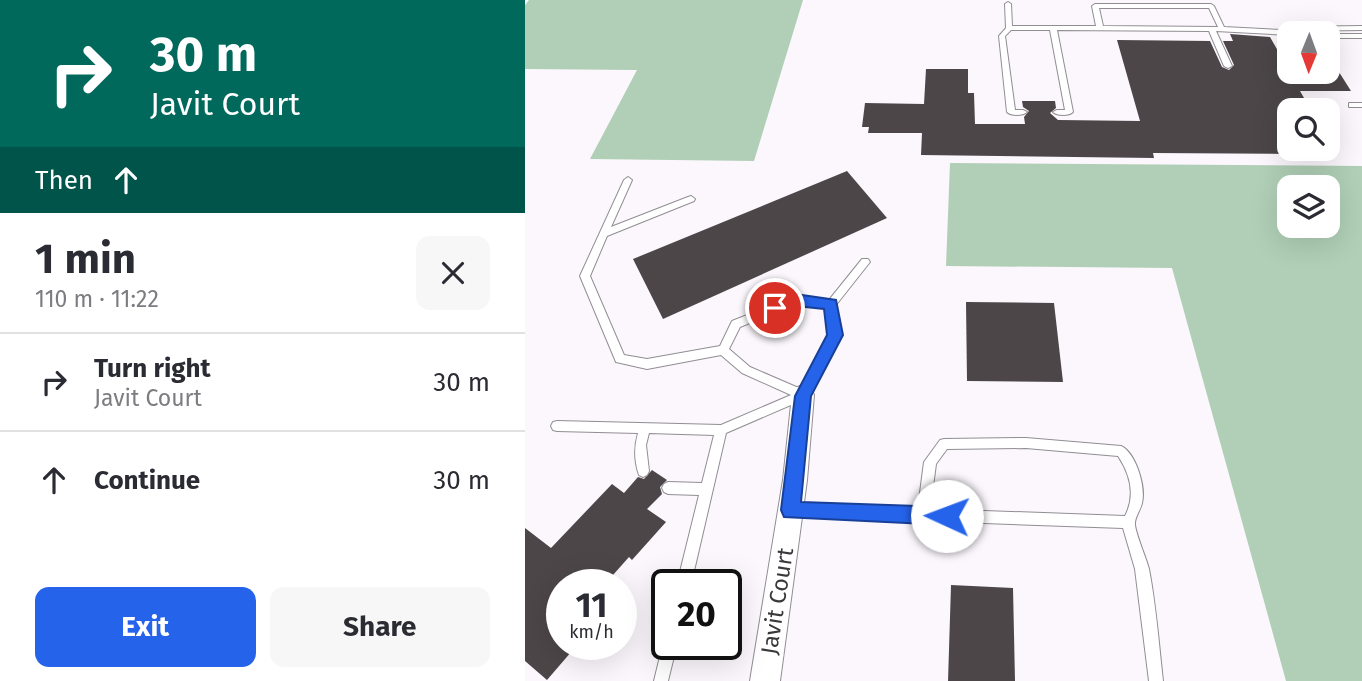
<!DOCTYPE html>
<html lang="en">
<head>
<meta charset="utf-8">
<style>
	body { margin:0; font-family:"Fira Sans",sans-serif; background:#f7f7f7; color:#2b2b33; height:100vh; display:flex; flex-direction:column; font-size:26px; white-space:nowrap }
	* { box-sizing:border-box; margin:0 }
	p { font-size:23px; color:#7c7c81 }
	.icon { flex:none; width:38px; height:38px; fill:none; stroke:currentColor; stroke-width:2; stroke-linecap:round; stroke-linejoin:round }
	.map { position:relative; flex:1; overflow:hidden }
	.panel { display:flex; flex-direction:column; background:#fff; width:525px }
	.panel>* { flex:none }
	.banner { background:#00695c; color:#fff; overflow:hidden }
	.needle { width:46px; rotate:181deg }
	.fabs { position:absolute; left:752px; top:21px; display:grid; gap:14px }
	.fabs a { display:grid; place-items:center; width:63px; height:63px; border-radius:14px; background:#fff; box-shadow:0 7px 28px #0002; font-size:35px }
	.speed { position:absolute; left:21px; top:569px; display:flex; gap:14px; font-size:35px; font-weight:700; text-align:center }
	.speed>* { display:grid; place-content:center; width:91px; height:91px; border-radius:50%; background:#fff; box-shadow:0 7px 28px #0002; line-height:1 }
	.speed small { font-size:18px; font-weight:400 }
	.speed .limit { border:4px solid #111; border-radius:10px; background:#fff; color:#111 }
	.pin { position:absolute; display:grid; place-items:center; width:60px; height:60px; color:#fff; margin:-30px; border:4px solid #fff; border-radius:50%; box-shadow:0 2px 7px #0007 }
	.me { position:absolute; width:77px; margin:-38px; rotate:272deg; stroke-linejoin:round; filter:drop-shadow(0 0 5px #0008) }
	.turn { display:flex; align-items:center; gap:24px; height:147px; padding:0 35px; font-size:32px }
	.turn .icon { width:91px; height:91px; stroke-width:2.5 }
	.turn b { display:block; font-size:49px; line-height:60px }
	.then { display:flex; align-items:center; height:66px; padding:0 35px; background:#0003; gap:14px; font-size:26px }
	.round { display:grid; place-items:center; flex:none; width:74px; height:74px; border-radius:14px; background:#f7f7f7 }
	.summary { display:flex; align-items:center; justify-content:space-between; height:119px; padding:0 35px }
	h1 { font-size:42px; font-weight:700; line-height:52px }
	.primary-button { display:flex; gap:14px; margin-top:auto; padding:14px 35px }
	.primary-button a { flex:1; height:80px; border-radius:14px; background:#2563eb; color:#fff; font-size:28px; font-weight:700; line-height:80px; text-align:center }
	.primary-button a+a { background:#f7f7f7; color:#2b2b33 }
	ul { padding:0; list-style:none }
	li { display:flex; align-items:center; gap:21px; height:98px; padding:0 35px; border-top:2px solid #e1e1e2 }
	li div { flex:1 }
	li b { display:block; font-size:26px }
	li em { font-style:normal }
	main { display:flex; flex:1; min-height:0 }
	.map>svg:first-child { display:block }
	.forest { fill:#b0cfb6; fill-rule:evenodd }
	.building { fill:#4c4649 }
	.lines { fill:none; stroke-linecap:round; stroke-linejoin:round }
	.service-casing { stroke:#918e93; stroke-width:2 }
	.minor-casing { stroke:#918e93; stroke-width:2 }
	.service { fill:#fff; fill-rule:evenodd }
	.minor { fill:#fff; fill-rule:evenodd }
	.route { fill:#2563eb; stroke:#184099; stroke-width:2 }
	.labels { text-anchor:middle; stroke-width:7; stroke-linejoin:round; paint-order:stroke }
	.near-street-label { font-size:23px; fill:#3a383b; stroke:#fff }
</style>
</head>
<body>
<main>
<section class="panel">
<div class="banner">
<div class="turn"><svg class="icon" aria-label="right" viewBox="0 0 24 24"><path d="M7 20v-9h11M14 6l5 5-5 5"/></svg><div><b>30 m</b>Javit Court</div></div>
<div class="then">Then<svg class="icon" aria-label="ahead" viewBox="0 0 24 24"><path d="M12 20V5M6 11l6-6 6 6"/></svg></div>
</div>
<div class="summary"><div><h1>1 min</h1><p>110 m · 11:22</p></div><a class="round"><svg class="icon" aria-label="close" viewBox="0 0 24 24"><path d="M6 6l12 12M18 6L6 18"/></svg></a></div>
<ul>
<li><svg class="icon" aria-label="right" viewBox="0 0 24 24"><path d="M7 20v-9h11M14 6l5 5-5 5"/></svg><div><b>Turn right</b><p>Javit Court</p></div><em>30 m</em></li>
<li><svg class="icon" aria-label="ahead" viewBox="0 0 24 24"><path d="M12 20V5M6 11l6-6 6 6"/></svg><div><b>Continue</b></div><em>30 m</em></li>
</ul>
<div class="primary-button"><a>Exit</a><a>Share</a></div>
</section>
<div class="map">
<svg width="837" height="681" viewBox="0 0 837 681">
	<rect width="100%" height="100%" fill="#fbf7fd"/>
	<g class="forest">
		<path d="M 4,0 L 278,0 L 229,161 L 65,159 L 112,70 L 0,69 L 0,5 Z"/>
		<path d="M 425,163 L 837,166 L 837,681 L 761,681 L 647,268 L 421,266 ZM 765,187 L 803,187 L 803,226 L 765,226 Z"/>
	</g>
	<g class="building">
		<path d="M 705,34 L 745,37 L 765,72 L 814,72 L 826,91 L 775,91 L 786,110 L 765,110 L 765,154 L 628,153 L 629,158 L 396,155 L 397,133 L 343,133 L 344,127 L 337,127 L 340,103 L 399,104 L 401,69 L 443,69 L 443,93 L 449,93 L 450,124 L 500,124 L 499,117 L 504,111 L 498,107 L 497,101 L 530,101 L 531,108 L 525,113 L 533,120 L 615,121 L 592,40 L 685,41 L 697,67 L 704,70 L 709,65 L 698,41 L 708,41 Z"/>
		<path d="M 322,171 L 362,218 L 138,319 L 108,259 Z"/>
		<path d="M 441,302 L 529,303 L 538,382 L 442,381 Z"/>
		<path d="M 127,470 L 142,480 L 135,487 L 137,494 L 122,509 L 141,522 L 107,560 L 104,557 L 80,584 L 37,584 L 37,644 L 53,644 L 22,680 L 0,661 L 0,528 L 26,548 L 87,484 L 99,493 L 113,477 L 119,479 Z"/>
		<path d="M 426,585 L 488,588 L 490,681 L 423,681 Z"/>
	</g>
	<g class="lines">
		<g class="service-casing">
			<g id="service">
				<path d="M 483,2 L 486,4 L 487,26 L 571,26 L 567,6 L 570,4 L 686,4 L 689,6 L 699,27 L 757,30 L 757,28 L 759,27 L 837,26 L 837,30 L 766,31 L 769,33 L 765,33 L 765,35 L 691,31 L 707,66 L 703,68 L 699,66 L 684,31 L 532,30 L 548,112 C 544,116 532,116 528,112 L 532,110 L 540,110 L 525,30 L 486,30 L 480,36 L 490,110 L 498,110 L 502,112 C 498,116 486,116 482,112 L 474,36 L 481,28 L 480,4 ZM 574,8 L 684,8 L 693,27 L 578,26 Z"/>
				<rect x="803" y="34" width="34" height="4"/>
				<rect x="824" y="103" width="13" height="4"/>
				<path d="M 103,177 L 107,180 L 86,227 L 163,197 L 166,196 L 170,199 L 169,201 L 82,236 L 65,276 L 99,355 L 122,359 L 195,346 L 207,321 L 270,296 L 304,300 L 337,259 L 343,259 L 345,262 L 311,305 L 315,335 L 282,398 L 201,433 L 166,584 L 152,584 L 174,495 L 143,494 L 139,492 L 137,488 L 139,484 L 143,482 L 177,483 L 189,435 L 124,433 L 121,445 L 124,471 L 122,475 L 118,477 L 114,475 C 109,461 109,447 113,433 L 32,431 L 28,430 L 26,426 L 28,422 L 32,421 L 196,425 L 266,395 L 217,373 L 196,355 L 122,369 L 91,362 L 55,276 L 99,180 ZM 271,304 L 301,307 L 305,335 L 276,389 L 225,367 L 204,349 L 215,327 Z"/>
				<path d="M 501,438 L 596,446 C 611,453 621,487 617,503 C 616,509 610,517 610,523 C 609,530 622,560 624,569 C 631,605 634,645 638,681 L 624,681 L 610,569 L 598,528 L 266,516 L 262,514 L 260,510 L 262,506 L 266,504 L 393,508 L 399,462 L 415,440 L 419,439 ZM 501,448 L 593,456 C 605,474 611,495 600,516 L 405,509 L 411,464 L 422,449 Z"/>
				<path d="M 142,638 L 142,644 L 152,644 L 143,681 L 129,681 L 138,644 Z"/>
			</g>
		</g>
		<g class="minor-casing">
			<path id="minor" d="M 278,385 L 286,388 L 289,395 L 282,480 L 255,681 L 225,681 L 258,480 L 267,395 L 270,388 Z"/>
		</g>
		<use href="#service" class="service"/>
		<use href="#minor" class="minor"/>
	</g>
	<path class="route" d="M 270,294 L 311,300 L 318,335 L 286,396 L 276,502 L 422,507 L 429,509 L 432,516 L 429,523 L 422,525 L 259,517 L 256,510 L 270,396 L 302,335 L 299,309 L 271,306 L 250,314 L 245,312 L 245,304 Z"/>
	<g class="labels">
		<g class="near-street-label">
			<text transform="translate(252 601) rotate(-81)" y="8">Javit Court</text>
		</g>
	</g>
</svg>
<div class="fabs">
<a><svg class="needle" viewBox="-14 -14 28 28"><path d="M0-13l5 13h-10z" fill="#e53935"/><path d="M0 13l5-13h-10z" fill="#7c7c81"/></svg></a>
<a><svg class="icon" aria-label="search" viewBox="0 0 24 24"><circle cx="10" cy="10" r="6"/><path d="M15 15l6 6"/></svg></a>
<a><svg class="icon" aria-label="layers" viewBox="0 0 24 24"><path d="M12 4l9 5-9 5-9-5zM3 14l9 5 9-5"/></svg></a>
</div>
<div class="speed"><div>11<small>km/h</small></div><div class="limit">20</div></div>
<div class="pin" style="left:250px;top:308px;background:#d93025"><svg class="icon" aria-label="arrive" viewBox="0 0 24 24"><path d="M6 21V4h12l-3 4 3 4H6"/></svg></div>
<svg class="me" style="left:422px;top:516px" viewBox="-20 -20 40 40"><circle r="19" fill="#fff"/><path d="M0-13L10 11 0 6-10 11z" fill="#2563eb"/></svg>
</div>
</main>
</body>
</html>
